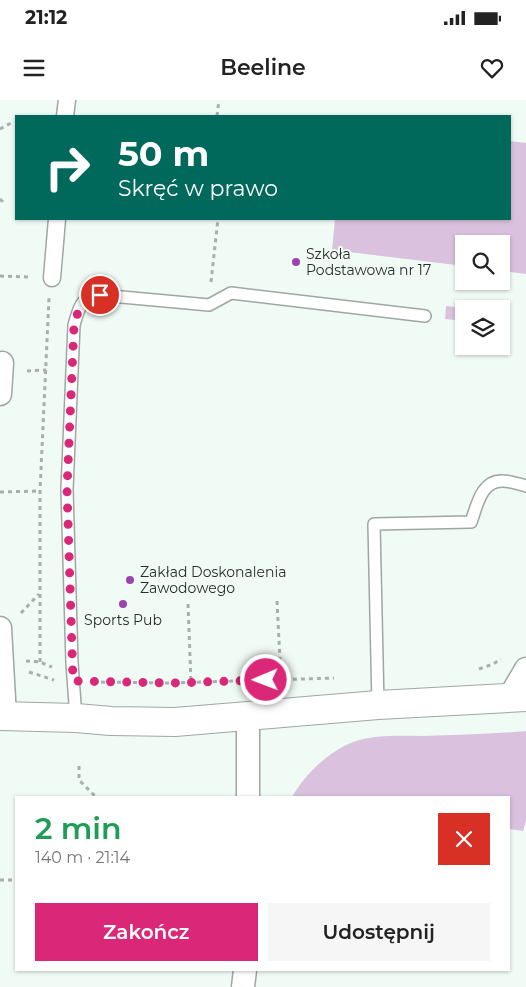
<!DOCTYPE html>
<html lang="pl">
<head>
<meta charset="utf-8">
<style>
	body { margin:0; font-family:Montserrat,sans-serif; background:#f6f6f6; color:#222; height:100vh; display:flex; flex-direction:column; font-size:19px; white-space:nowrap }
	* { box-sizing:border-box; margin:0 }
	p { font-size:16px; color:#767676 }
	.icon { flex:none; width:28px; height:28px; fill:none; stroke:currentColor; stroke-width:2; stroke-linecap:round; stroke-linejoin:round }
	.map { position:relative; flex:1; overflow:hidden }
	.side { position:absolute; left:15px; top:696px; width:495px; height:175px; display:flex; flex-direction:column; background:#fff; border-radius:0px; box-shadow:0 1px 4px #0004 }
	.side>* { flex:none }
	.top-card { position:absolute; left:15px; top:15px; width:496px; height:105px; border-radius:0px; box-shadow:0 1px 4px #0004; background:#00695c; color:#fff; overflow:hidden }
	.tools { position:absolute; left:455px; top:135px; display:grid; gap:10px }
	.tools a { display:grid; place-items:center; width:55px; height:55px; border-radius:0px; background:#fff; box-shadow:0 1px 4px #0004; font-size:25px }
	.pin { position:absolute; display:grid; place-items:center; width:42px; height:42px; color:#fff; margin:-21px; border:2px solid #fff; border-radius:50%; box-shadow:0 1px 5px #0007 }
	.me { position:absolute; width:55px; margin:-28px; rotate:269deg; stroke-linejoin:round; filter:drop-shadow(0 0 4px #0008) }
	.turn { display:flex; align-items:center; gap:18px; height:105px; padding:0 20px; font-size:22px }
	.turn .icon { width:65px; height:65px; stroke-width:2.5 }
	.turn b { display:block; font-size:35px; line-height:42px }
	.round { display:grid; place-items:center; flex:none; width:52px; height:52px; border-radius:0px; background:#f6f6f6 }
	.overview { display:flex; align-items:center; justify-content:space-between; height:85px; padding:0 20px }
	h1 { font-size:30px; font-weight:600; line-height:38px; color:#1e9e55 }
	.cta { display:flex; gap:10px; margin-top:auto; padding:10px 20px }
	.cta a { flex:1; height:58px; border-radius:0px; background:#db2777; color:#fff; font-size:20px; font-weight:600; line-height:58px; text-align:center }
	.cta a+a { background:#f6f6f6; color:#222 }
	.status { display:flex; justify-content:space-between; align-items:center; height:35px; padding:0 25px; background:#fff; direction:ltr }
	.status svg { height:14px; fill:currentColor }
	header { display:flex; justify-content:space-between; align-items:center; height:65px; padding:0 20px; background:#fff; font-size:22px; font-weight:600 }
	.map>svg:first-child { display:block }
	.green { fill:#dac2df }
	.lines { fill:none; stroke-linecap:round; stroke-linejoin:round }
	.service-casing { stroke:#9ea7a2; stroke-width:14 }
	.pedestrian-casing { stroke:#9ea7a2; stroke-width:19 }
	.minor-casing { stroke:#9ea7a2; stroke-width:25 }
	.secondary-casing { stroke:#9ea7a2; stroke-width:30 }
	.path { stroke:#a8b0ab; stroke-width:3; stroke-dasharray:4 4; stroke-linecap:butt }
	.service { stroke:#fff; stroke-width:11 }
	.pedestrian { stroke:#fff; stroke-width:16 }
	.minor { stroke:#fff; stroke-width:22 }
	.secondary { stroke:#fff; stroke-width:28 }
	.route { stroke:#db2777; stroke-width:9; stroke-dasharray:0 16.2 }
	.poi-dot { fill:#9c43af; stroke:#f1fbf5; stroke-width:2 }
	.labels { text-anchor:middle; stroke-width:4; stroke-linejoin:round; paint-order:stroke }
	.poi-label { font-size:14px; fill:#2a2e2b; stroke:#f1fbf5; text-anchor:start }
</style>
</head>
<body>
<div class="status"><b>21:12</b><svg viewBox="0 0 49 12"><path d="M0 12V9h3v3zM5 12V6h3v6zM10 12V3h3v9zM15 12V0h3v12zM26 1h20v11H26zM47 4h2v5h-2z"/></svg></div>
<header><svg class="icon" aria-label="menu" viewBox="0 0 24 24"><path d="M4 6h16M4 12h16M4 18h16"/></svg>Beeline<svg class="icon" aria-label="heart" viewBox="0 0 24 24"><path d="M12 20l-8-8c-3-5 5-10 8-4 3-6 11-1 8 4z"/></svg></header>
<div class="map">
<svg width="526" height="887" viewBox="0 0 526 887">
	<rect width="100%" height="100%" fill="#f1fbf5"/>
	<g class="green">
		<path d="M 510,41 L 526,43 L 526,174 L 501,171 L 501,144 L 464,144 L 464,166 L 332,150 L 335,119 L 510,119 Z"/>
		<path d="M 446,206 L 473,209 L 464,209 L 464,221 L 445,219 Z"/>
		<path d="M 526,631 L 526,721 L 523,731 L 509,729 L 509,698 L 292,697 C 304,676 324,656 346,645 C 369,634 398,636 422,636 C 457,635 492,634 526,631 Z"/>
	</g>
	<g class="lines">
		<g class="service-casing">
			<g id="service">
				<path d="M 378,605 L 374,424 L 471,422 C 477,406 481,380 503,381 C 510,381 519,384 526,386"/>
				<path d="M 76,618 L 72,563 L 67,389 L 74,225 C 79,209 80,196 100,195 L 209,205 L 231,193 L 425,216"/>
			</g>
		</g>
		<g class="pedestrian-casing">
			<g id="pedestrian">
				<path d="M 65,16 L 67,0"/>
				<path d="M 52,178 L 57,119"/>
			</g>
		</g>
		<g class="minor-casing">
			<g id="minor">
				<path d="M 0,294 L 2,263"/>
				<path d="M 0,528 L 5,616"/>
				<path d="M 509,598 L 526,569"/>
				<path d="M 248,617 L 248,698"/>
				<path d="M 243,887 L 245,870"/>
			</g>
		</g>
		<g class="secondary-casing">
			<path id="secondary" d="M 0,616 L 76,618 L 111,621 L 175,622 L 378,605 L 526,597"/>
		</g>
		<g class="path">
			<path d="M 217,16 L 219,0"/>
			<path d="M 0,29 L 11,23"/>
			<path d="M 0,99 L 4,103"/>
			<path d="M 0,176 L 29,177"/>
			<path d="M 211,182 L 218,119"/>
			<path d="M 27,271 L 46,270"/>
			<path d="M 0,392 L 40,391"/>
			<path d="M 277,501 L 281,580"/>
			<path d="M 188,504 L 191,582"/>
			<path d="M 21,513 L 39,494"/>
			<path d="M 26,561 L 40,562 L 52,567"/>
			<path d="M 40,562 L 40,391 L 49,198"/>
			<path d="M 479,569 L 493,564 L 501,559"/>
			<path d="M 29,572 L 54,580"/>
			<path d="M 93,582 L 172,583 L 334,578"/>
			<path d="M 79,666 L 79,680 L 97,698"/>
			<path d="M 34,697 L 34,698"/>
			<path d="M 0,780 L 16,780"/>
		</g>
		<use href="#service" class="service"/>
		<use href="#pedestrian" class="pedestrian"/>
		<use href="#minor" class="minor"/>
		<use href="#secondary" class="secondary"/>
	</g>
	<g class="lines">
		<path class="route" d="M 100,195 C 80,196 79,209 74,226 L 67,389 L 73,581 L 172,583 L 266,580"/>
	</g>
	<g class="poi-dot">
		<circle cx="296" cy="162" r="5"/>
		<circle cx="130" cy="480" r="5"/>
		<circle cx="123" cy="504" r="5"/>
	</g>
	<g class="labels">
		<g class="poi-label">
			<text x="306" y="159">Szkoła<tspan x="306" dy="16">Podstawowa nr 17</tspan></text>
			<text x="140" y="477">Zakład Doskonalenia<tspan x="140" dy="16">Zawodowego</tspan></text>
			<text x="123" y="525" text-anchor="middle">Sports Pub</text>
		</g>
	</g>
</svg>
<div class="tools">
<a><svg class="icon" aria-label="search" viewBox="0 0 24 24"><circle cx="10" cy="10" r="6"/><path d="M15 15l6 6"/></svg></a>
<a><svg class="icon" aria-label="layers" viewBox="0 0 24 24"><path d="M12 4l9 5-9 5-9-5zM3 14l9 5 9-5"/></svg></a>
</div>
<div class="pin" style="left:100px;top:195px;background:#d93025"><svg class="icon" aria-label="arrive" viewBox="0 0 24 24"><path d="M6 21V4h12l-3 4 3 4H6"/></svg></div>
<svg class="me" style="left:266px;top:580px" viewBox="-20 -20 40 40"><circle r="17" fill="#db2777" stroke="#fff" stroke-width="3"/><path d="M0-11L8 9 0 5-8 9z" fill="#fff"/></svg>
<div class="top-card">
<div class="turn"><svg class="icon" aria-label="right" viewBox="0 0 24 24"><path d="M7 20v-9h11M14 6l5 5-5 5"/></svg><div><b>50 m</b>Skręć w prawo</div></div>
</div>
<section class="side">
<div class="overview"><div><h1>2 min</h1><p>140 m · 21:14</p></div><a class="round" style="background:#d93025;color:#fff"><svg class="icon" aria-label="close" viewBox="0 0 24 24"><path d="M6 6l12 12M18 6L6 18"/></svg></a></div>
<div class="cta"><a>Zakończ</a><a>Udostępnij</a></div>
</section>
</div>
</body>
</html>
